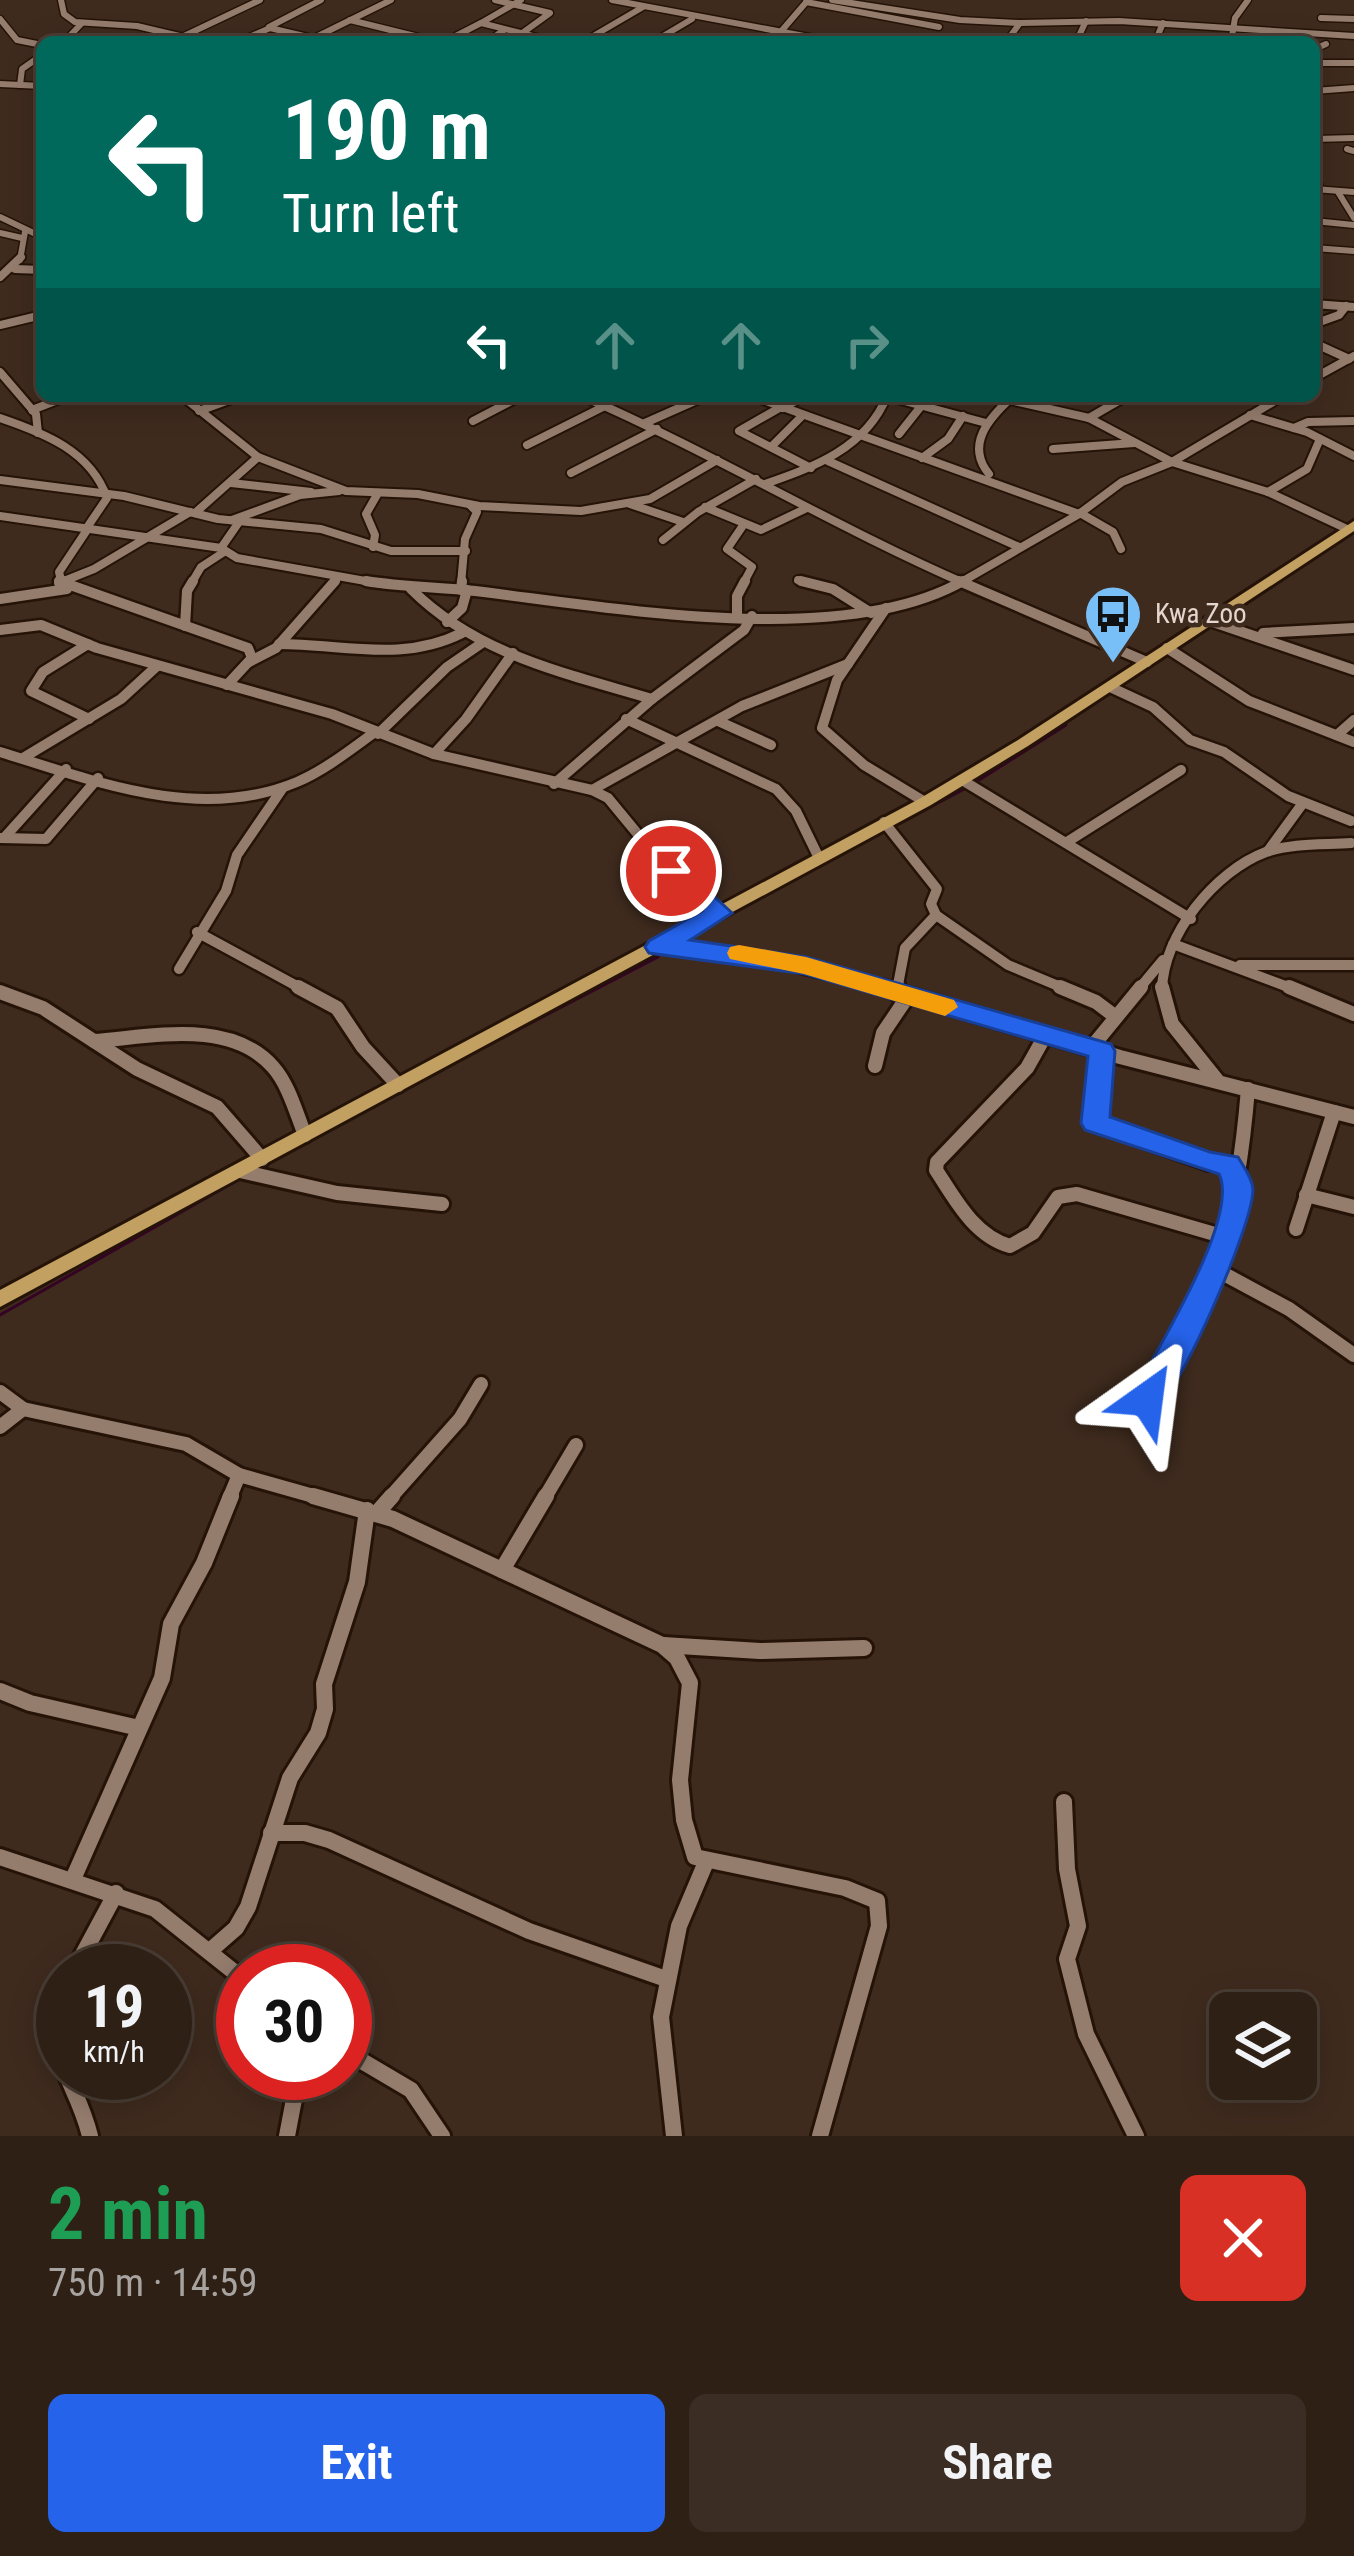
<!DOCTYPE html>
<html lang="en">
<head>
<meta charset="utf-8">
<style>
	body { margin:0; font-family:"Roboto Condensed",sans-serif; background:#3b2d23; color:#f1f3f6; height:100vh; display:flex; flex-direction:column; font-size:45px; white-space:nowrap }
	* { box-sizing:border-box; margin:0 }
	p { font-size:39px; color:#a7a3a1 }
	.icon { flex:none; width:66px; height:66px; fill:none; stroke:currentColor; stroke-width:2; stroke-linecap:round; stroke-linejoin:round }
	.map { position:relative; height:2136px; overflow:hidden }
	.sheet { display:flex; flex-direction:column; background:#2f2016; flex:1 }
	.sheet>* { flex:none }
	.top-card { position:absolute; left:36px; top:36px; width:1284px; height:366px; border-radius:18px; box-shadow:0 6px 30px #0003,0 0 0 3px #4a3e35; background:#00695c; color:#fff; overflow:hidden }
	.fabs { position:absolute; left:1209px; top:1992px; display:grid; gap:24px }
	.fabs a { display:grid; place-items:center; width:108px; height:108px; border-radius:18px; background:#2f2016; box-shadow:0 6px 30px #0003,0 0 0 3px #4a3e35; font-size:60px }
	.speed { position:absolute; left:36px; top:1944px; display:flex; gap:24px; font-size:60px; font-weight:700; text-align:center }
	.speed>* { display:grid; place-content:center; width:156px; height:156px; border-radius:50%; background:#2f2016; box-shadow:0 6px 30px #0003,0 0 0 3px #4a3e35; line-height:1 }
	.speed small { font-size:30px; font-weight:400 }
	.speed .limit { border:18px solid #d22; background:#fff; color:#111 }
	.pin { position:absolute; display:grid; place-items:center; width:102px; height:102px; color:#fff; margin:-51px; border:6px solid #fff; border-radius:50%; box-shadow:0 3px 12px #0007 }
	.me { position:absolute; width:132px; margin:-66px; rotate:31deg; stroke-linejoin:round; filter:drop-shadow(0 0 9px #0008) }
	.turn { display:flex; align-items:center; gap:42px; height:252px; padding:0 48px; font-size:54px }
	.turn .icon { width:156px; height:156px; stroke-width:2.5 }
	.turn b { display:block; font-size:84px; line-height:102px }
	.lanes { display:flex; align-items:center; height:114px; padding:0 48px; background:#0003; justify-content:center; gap:60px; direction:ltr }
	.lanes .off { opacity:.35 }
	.round { display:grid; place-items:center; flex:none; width:126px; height:126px; border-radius:18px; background:#3b2d23 }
	.head { display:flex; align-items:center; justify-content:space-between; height:204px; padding:0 48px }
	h1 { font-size:72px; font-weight:700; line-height:90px; color:#1e9e55 }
	.button { display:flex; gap:24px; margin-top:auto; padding:24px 48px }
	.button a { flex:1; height:138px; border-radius:18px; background:#2563eb; color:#fff; font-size:48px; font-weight:700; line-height:138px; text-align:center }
	.button a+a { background:#3b2d23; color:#f1f3f6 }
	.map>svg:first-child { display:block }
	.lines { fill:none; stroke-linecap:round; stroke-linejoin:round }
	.stream { stroke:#350425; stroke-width:3 }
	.street-far4-casing { stroke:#251307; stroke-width:9 }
	.street-far3-casing { stroke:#251307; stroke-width:12 }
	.street-far2-casing { stroke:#251307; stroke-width:15 }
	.street-far1-casing { stroke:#251307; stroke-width:20 }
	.street-casing { stroke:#251307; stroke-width:22 }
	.primary-casing { stroke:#251307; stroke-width:6 }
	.street-far4 { stroke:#957d6e; stroke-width:6 }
	.street-far3 { stroke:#957d6e; stroke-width:8 }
	.street-far2 { stroke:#957d6e; stroke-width:10 }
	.street-far1 { stroke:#957d6e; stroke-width:14 }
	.street { stroke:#957d6e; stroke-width:16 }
	.primary { fill:#c1a061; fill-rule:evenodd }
	.route { fill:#2563eb; stroke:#184099; stroke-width:3 }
	.slow { fill:#f59e0b }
	.labels { text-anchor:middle; stroke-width:9; stroke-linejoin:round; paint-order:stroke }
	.far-poi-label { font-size:27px; fill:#e4d6ce; stroke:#3f2b1e; text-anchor:start }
</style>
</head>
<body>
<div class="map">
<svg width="1354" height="2136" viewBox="0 0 1354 2136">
	<rect width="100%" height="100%" fill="#3f2b1e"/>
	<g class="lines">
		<g class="stream">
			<path d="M 976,782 L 1066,725"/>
			<path d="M 744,906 L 968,787"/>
			<path d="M 687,941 L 714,922"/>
			<path d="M 436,1072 L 658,957"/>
			<path d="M 0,1315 L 243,1177"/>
		</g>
		<g class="street-far4-casing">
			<g id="street-far4">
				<path d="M 61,0 L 64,14 L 75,22 L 137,26 L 205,42"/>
				<path d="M 495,0 L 550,13 L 521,34"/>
				<path d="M 521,0 L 481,23 L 557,42"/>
				<path d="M 612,0 L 836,42"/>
				<path d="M 832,0 L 960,20 L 1020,23"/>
				<path d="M 806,2 L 939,27"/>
				<path d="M 1321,18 L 1354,19"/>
				<path d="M 0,19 L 17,40 L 42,45"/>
				<path d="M 350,20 L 439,42"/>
				<path d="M 269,27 L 321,0"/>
				<path d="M 184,36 L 260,0"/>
				<path d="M 314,38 L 391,0"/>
				<path d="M 64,42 L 82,23"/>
				<path d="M 238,42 L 270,28 L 329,42"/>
				<path d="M 444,42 L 481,23"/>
				<path d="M 497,42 L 490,40 L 504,30"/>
				<path d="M 583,42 L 643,7"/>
				<path d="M 653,42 L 692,19"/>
				<path d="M 772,42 L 808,0"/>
				<path d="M 1006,42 L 1020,23 L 1119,21 L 1354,36"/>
				<path d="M 1076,42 L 1086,21"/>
				<path d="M 1155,42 L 1163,23"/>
				<path d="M 1231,42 L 1235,18 L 1248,0"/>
				<path d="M 1318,61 L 1315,49 L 1326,44"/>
				<path d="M 1314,63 L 1354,63"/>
				<path d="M 0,84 L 42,86"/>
				<path d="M 20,85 L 22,69 L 42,55"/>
				<path d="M 1314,91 L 1354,88"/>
				<path d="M 1315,139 L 1354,138"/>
				<path d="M 1318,139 L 1315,172 L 1321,190"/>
				<path d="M 1347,149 L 1354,151"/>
				<path d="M 1314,189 L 1354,192"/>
				<path d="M 1338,192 L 1354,218"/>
				<path d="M 0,217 L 42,237"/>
				<path d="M 1314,221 L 1354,225"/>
				<path d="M 0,233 L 22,238"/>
				<path d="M 1314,248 L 1354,251"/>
				<path d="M 20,260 L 25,232"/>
			</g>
		</g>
		<g class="street-far3-casing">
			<g id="street-far3">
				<path d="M 15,269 L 42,270"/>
				<path d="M 0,277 L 21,257"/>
				<path d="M 1314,304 L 1354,307"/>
				<path d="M 1314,324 L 1339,315 L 1346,306"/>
				<path d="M 0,325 L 42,315"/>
				<path d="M 1314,343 L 1349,359"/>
				<path d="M 0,372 L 36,414 L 38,433"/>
				<path d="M 1314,378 L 1354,356"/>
				<path d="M 182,396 L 258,457 L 346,491 L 418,494 L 479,506 L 581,511 L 650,499 L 717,460"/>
				<path d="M 582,396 C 713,453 835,527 966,584"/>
				<path d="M 752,396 L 1079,514"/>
				<path d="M 886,396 L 986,423"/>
				<path d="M 1010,400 L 1089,418 L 1172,462 L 1268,492 L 1347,529"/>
				<path d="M 781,407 L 739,431 L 811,468"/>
				<path d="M 783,408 L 804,396"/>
				<path d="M 32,410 L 68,396"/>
				<path d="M 199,411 L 240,396"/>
				<path d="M 1250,415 L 1307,432 L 1354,456"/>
				<path d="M 0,418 C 44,433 91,451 107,498 L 86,529"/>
				<path d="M 1089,418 L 1127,396"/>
				<path d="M 473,421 L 521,396"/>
				<path d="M 645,423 L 706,396"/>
				<path d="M 1294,428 L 1308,422 L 1354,421"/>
				<path d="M 899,434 L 922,405"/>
				<path d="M 527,445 L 607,405"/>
				<path d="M 772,446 L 803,415"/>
				<path d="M 1053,449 L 1134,443"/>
				<path d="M 922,458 L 948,439 L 963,416"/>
				<path d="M 828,461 L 1019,547"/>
				<path d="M 571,473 L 657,429"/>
				<path d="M 989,474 C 965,445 989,418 1012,397"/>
				<path d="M 0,480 L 124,496 L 218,519 L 321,529 L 391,551 L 466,551"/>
				<path d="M 231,483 L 311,492"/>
				<path d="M 765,484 C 814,467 866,448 887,396"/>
				<path d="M 1268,492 L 1307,469 L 1320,439"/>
				<path d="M 630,504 L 683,522"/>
				<path d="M 705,507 L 761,530 L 807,508"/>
				<path d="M 195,513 L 258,457"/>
				<path d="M 1080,513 L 1113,532 L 1121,549"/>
				<path d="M 0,516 L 221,548"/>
				<path d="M 232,520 L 300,495 L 339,491"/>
				<path d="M 239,522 L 221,548 L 237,558 L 382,584"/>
				<path d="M 663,540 L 698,512 L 756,479"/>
				<path d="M 373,547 L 375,535 L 366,514 L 378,493"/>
				<path d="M 798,580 L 813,584"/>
				<path d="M 59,583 L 94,569 L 190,512"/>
				<path d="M 62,584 L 59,572 L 87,530"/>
				<path d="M 191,584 L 201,567 L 224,552"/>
				<path d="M 332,584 L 338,577"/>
				<path d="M 461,584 L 465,539 L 477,512 L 470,505"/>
				<path d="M 743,584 L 752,567 L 727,549 L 744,524"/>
				<path d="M 958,584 L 1079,514 L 1122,482 L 1172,462 L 1283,396"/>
			</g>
		</g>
		<g class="street-far2-casing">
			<g id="street-far2">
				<path d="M 59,581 L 248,648 L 252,658 L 227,685"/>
				<path d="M 366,581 C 402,587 438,587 475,591 C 609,607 842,650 963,581"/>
				<path d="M 801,581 L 833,589 L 871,613"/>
				<path d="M 959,581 L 1147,662"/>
				<path d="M 59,583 L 64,581"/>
				<path d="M 411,589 C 477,655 565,673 652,699"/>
				<path d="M 461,590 L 462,581"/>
				<path d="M 0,599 L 67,589"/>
				<path d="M 886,608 L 837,680 L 822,728 L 864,765 L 925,802"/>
				<path d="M 737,614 L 737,596 L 745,581"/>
				<path d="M 1210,621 L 1354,670"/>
				<path d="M 447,622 L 462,608 L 467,590"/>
				<path d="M 185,626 L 187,591 L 193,581"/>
				<path d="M 0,630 L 41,625 L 97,648 L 332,714 L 434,754 L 592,790 L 608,798 L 655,855 L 719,913"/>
				<path d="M 1263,633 L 1354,628"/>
				<path d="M 88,644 L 43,672 L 31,691 L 89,719"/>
				<path d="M 279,644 C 343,644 402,663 462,633"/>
				<path d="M 1167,648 L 1249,701 L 1354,742"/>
				<path d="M 249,662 L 276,648 L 335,581"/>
				<path d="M 1110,687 L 1153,707 L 1190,740 L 1224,752 L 1288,796 L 1351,821"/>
				<path d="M 626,719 L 776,789 L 796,811 L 819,858"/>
				<path d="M 718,721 L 771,745"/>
				<path d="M 378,734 L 447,667 L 482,643"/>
				<path d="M 1337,735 L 1354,720"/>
				<path d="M 0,752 C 95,781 199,823 297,782 C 325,770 350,750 375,732"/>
				<path d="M 434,754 L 466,719 L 513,653"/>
				<path d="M 23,758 L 121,699 L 157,666"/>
				<path d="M 962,780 L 1191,919"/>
				<path d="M 554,784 L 652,699 L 744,630 L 752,616"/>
				<path d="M 592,790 L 742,706 L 848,664"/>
				<path d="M 884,822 L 937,889 L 931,904 L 936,915 L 905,948 L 897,990"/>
				<path d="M 0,838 L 46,839 L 98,778"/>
				<path d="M 4,838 L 66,769"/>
				<path d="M 1067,842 L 1181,770"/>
				<path d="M 1268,851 L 1303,803"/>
				<path d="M 936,915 L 1008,965 L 1068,990"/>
				<path d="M 197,932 L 304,990"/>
				<path d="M 1173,944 L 1296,990"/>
				<path d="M 658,947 L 756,957 L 893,990"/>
				<path d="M 1240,965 L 1354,965"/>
				<path d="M 179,969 L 226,891 L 237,855 L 282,789"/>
				<path d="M 1138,990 L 1163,960"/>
				<path d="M 1162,990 C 1163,935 1215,871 1266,852 C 1293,843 1323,845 1351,843"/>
			</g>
		</g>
		<g class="street-far1-casing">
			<g id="street-far1">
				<path d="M 298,987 L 337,1008 L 363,1047 L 398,1085"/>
				<path d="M 882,987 L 1120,1057 L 1354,1117"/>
				<path d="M 1060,987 L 1096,1002 L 1116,1017"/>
				<path d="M 1162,987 L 1172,1024 L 1217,1080"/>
				<path d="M 1289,987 L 1354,1014"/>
				<path d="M 0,992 L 43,1008 L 137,1069 L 217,1107 L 262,1159"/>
				<path d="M 897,994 L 898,987"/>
				<path d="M 1045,1036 L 1027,1068 L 937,1162 L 936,1170 C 955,1199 974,1236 1010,1246 L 1033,1233 L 1058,1197 L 1077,1194 L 1225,1237"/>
				<path d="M 94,1041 C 151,1037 230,1018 273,1067 C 289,1085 296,1113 305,1135"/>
				<path d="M 1091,1048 L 1141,987"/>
				<path d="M 1102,1051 L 1095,1123 L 1209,1163 L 1228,1164 L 1239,1186"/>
				<path d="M 875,1066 L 883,1033 L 908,996"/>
				<path d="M 240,1171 L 337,1193 L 442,1204"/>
				<path d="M 1306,1195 L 1354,1207"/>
				<path d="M 1296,1229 L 1334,1112"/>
				<path d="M 1213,1268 L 1289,1309 L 1354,1355"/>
				<path d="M 0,1392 L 23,1409 L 186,1444 L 239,1475 L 324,1499"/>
				<path d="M 1147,1399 C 1217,1287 1237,1219 1248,1089"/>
				<path d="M 0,1427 L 23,1409"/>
				<path d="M 229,1499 L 239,1475"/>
				<path d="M 389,1499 L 460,1419 L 481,1384"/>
				<path d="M 544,1499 L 576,1445"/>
			</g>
		</g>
		<g class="street-casing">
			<g id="street">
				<path d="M 313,1496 L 393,1519 L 662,1645 L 677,1658 L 690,1683 L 680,1780 L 684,1820 L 695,1857 L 845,1888 L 877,1901 L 879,1926 L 820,2136"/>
				<path d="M 377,1513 L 392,1496"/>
				<path d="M 502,1570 L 546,1496"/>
				<path d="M 663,1645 L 760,1651 L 864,1648"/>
				<path d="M 0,1691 L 30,1703 L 139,1728"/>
				<path d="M 1064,1802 L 1067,1869 L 1078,1926 L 1067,1959 L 1086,2034 L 1136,2136"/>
				<path d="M 271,1833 L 305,1833 L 329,1840 L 529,1931 L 666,1979"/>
				<path d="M 0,1857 L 155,1909 L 243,1979"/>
				<path d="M 73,1879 L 162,1678 L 171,1624 L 204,1563 L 231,1496"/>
				<path d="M 212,1949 L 236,1928 L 248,1907 L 290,1778 L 318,1733 L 325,1709 L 324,1684 L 357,1582 L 367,1510"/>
				<path d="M 74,1971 L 116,1893"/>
				<path d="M 63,2004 C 49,2069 76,2079 90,2136"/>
				<path d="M 345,2051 L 411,2090 L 442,2136"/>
				<path d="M 287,2136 L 299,2073"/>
				<path d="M 674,2136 L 661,2017 L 679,1926 L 706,1862"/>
			</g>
		</g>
		<g class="primary-casing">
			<path id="primary" d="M 1354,521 L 1354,531 L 1028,746 L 931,805 L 0,1307 L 0,1290 L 919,799 L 1018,740 Z"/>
		</g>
		<use href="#street-far4" class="street-far4"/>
		<use href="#street-far3" class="street-far3"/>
		<use href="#street-far2" class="street-far2"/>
		<use href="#street-far1" class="street-far1"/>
		<use href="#street" class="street"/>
		<use href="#primary" class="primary"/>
	</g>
	<path class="route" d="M 671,863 L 680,865 L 732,913 L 690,940 L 806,957 L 1111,1044 L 1115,1051 L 1110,1117 L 1210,1152 L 1238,1157 C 1243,1166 1253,1179 1253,1190 C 1252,1227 1186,1376 1161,1404 C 1153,1412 1146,1411 1136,1408 L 1131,1399 C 1153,1355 1241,1218 1219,1174 L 1085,1130 L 1081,1123 L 1088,1056 L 805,974 L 649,953 L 645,947 L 649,941 L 702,911 L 659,871 Z"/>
	<path class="slow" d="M 739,945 L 806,957 L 954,1000 L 958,1007 L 945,1016 L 804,974 L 730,959 L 727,953 L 730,947 Z"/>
	<defs>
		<g id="bus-pin" transform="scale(3)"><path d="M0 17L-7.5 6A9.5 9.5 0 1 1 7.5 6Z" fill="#78bff7" stroke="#3f2b1e"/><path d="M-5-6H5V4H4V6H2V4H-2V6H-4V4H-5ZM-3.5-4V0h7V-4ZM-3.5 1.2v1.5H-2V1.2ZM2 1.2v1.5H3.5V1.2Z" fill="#111"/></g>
	</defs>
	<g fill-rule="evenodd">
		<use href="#bus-pin" x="1113" y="614"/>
	</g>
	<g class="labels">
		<g class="far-poi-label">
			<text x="1155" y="623">Kwa Zoo</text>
		</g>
	</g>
</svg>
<div class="fabs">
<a><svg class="icon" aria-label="layers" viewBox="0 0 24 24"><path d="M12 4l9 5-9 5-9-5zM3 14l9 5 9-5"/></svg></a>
</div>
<div class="speed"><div>19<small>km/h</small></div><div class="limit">30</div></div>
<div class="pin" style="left:671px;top:871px;background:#d93025"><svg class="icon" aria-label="arrive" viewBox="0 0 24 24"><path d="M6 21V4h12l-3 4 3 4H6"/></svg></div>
<svg class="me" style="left:1147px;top:1399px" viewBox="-20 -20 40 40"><path d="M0-17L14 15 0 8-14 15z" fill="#2563eb" stroke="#fff" stroke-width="4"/></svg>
<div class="top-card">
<div class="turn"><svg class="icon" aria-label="left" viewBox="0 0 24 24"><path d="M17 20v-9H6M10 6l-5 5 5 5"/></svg><div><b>190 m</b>Turn left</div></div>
<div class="lanes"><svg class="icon" aria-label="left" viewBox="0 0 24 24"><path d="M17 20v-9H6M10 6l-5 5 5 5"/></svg><svg class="icon off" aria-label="ahead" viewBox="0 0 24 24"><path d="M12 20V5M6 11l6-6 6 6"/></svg><svg class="icon off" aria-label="ahead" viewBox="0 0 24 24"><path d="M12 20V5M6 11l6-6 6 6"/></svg><svg class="icon off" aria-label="right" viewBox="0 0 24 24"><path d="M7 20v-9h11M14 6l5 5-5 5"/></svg></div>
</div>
</div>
<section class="sheet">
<div class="head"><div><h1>2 min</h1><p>750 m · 14:59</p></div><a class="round" style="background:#d93025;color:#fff"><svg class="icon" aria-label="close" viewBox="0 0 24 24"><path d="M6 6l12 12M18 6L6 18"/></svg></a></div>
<div class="button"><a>Exit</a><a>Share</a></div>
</section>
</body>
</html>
